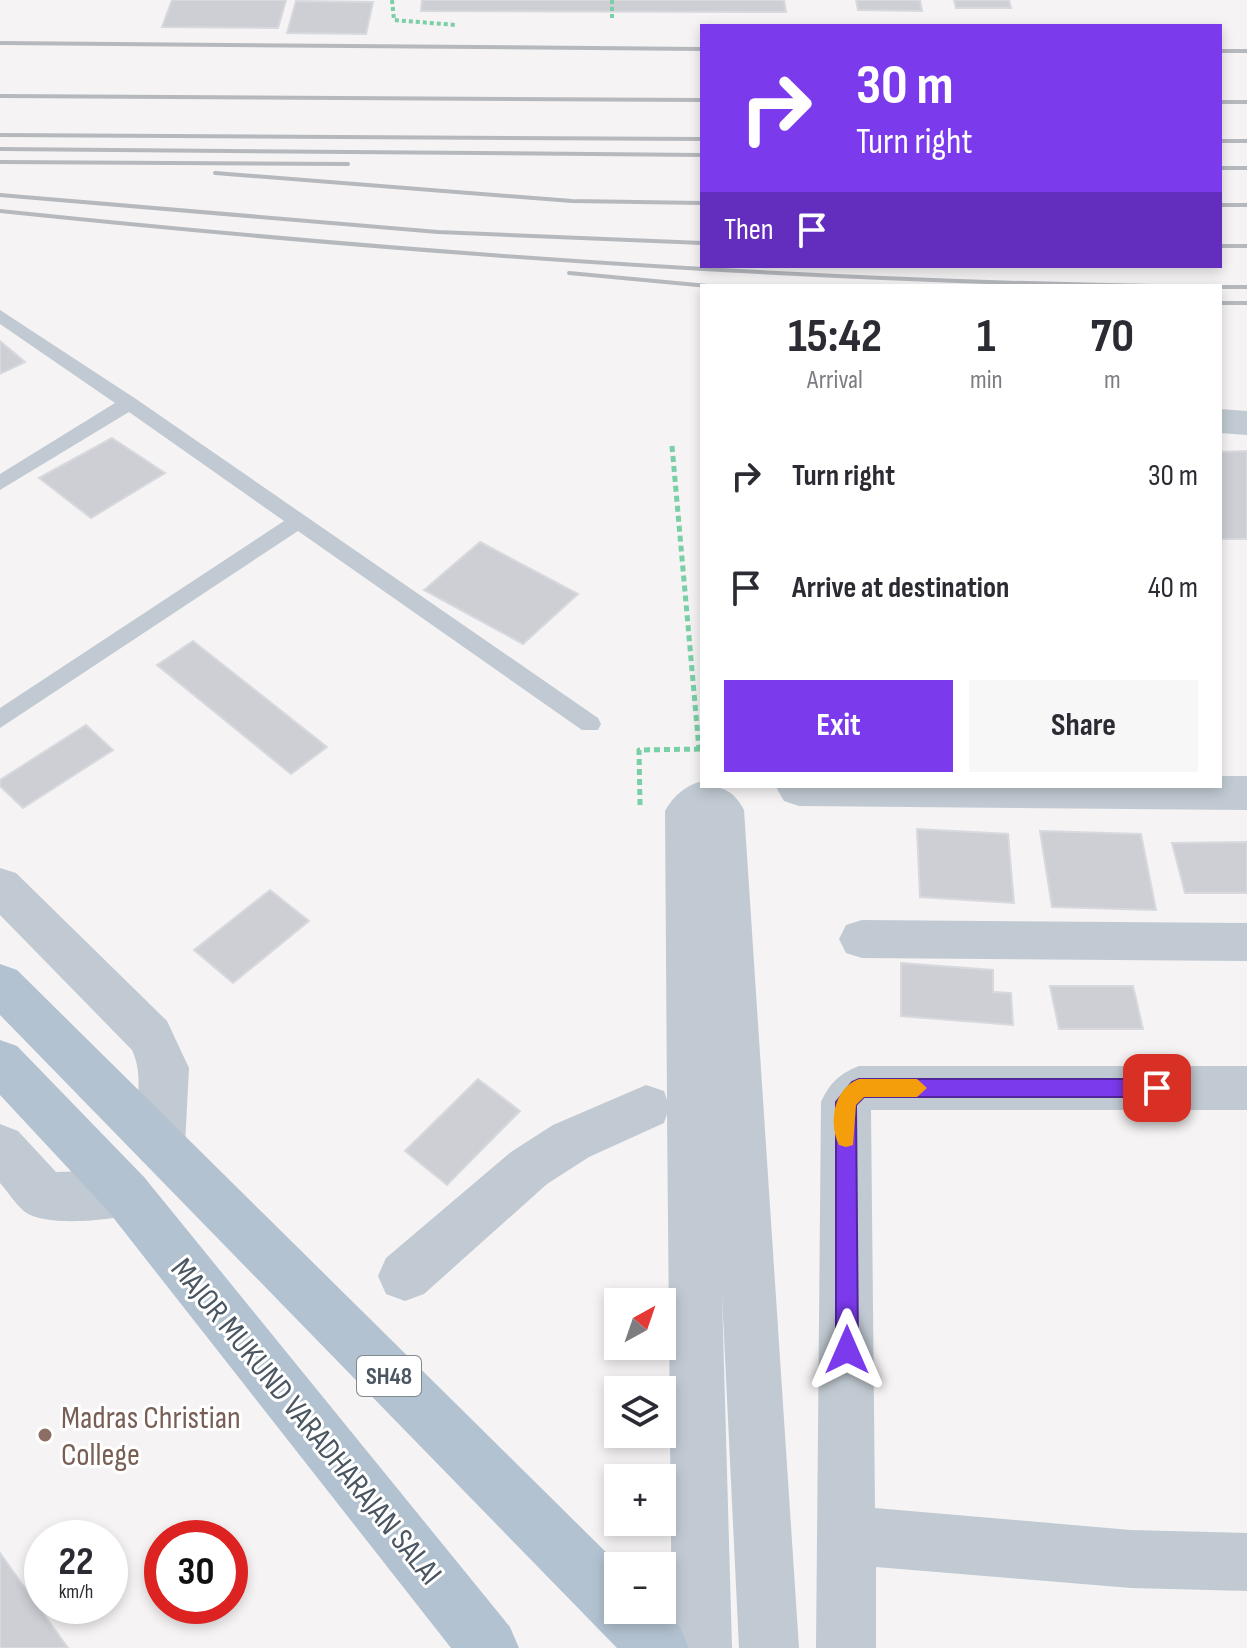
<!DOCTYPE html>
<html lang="en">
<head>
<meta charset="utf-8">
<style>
	body { margin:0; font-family:"Sofia Sans Condensed",sans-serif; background:#f7f7f7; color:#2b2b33; height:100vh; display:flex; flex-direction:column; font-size:30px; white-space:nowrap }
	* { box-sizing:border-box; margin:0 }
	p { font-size:26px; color:#7c7c81 }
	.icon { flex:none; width:44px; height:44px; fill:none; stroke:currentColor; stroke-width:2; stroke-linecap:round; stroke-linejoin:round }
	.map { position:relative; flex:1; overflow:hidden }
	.details { position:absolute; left:700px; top:284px; width:522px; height:504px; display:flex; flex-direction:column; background:#fff; border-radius:0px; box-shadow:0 4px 12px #0003 }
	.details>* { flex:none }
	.top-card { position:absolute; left:700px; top:24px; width:522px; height:244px; border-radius:0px; box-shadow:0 4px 12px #0003; background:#7c3aed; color:#fff; overflow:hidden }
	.needle { width:52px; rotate:40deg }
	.controls { position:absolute; left:604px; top:1288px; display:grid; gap:16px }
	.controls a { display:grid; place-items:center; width:72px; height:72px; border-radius:0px; background:#fff; box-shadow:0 4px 12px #0003; font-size:40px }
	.speed { position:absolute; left:24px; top:1520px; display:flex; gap:16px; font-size:40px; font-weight:700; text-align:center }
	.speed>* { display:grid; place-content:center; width:104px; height:104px; border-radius:50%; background:#fff; box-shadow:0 4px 12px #0003; line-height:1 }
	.speed small { font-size:20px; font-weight:400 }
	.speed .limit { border:12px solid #d22; background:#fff; color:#111 }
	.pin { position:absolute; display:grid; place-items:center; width:68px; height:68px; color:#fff; margin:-34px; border-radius:16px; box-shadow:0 4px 12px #0006 }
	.me { position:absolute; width:88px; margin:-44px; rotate:0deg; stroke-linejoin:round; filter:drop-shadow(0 0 6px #0008) }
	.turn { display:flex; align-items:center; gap:28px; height:168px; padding:0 24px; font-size:36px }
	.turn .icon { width:104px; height:104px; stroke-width:2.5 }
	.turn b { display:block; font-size:56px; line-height:68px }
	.then { display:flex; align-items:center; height:76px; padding:0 24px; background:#0003; gap:16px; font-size:30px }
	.eta { display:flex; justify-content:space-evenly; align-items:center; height:136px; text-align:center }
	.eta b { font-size:48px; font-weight:700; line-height:56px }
	.action { display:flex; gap:16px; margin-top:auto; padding:16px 24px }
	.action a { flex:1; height:92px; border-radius:0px; background:#7c3aed; color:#fff; font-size:32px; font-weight:700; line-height:92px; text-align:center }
	.action a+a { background:#f7f7f7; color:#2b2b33 }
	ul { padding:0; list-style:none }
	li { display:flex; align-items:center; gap:24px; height:112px; padding:0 24px }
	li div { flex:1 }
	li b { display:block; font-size:30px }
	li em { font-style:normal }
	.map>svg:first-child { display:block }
	.building { fill:#cdcfd5; stroke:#d7d9de; stroke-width:2 }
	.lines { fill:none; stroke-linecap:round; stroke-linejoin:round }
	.path-far1 { stroke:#7ad0a6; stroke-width:4; stroke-dasharray:4 3; stroke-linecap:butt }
	.path { stroke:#7ad0a6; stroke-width:5; stroke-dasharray:6 4; stroke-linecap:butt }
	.service { fill:#c1cad2; fill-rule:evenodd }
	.minor { fill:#c1cad2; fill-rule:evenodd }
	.tertiary { fill:#c1cad2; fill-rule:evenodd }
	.primary { fill:#b3c2d1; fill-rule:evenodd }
	.rail { stroke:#b5b8bd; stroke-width:4 }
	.route { fill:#7c3aed; stroke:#51269a; stroke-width:2 }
	.slow { fill:#f59e0b }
	.education-dot { fill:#8d6e63; stroke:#fff; stroke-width:3 }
	.labels { text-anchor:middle; stroke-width:6; stroke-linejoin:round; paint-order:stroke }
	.shield { fill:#fff; stroke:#808990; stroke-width:2 }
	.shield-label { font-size:24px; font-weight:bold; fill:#4a5661 }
	.near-education-label { font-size:32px; fill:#785e54; stroke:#fff; text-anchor:start }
	.near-street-label { font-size:32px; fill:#4a5661; stroke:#fff }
</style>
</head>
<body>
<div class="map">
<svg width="1247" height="1648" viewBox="0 0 1247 1648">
	<rect width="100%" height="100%" fill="#f5f3f3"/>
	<g class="building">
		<path d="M 172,0 L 286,0 L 278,28 L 162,27 Z"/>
		<path d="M 422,0 L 784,0 L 786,12 L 421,11 Z"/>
		<path d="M 856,0 L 920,0 L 922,11 L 858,10 Z"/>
		<path d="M 954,0 L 1009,0 L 1011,8 L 956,8 Z"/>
		<path d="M 296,1 L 373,2 L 366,34 L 287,33 Z"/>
		<path d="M 0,341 L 25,362 L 0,374 Z"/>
		<path d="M 112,438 L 165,473 L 91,518 L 39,478 Z"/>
		<path d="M 1247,451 L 1247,539 L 1220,539 L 1220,452 Z"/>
		<path d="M 480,542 L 578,594 L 523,644 L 424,590 Z"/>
		<path d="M 193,641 L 327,747 L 291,774 L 157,665 Z"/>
		<path d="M 86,725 L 113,750 L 23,808 L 0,786 L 0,780 Z"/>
		<path d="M 917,829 L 1008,834 L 1014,903 L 920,897 Z"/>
		<path d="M 1040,831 L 1141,834 L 1156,910 L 1052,907 Z"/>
		<path d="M 1247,842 L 1247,893 L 1185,893 L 1172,843 Z"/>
		<path d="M 270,890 L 309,921 L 233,983 L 194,950 Z"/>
		<path d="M 901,963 L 993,970 L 993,992 L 1011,993 L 1013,1025 L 901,1016 Z"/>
		<path d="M 1050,986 L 1133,986 L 1143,1029 L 1059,1029 Z"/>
		<path d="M 478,1079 L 520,1111 L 447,1185 L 405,1151 Z"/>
		<path d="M 0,1553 L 68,1648 L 0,1648 Z"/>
	</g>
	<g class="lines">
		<g class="path-far1">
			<path d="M 392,0 L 394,20 L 456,25"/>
			<path d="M 612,0 L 612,20"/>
		</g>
		<g class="path">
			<path d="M 672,446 L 699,749"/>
			<path d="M 640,805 L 639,750 L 702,749"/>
		</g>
		<path class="service" d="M 0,310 L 136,399 L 598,718 L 601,724 L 598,730 L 582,730 L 298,531 L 0,728 L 0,708 L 284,521 L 129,412 L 0,490 L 0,474 L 115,403 L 0,324 Z"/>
		<g class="minor">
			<path d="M 1220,409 L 1247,411 L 1247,435 L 1220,433 Z"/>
			<path d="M 1220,776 L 1247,776 L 1247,810 L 799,806 L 784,801 L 777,789 L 779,786 L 1220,786 Z"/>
			<path d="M 702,781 L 702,786 C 723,786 734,791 744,810 L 799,1648 L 739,1648 L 722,1295 L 732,1648 L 672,1648 L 667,1114 L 664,1123 L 589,1157 L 547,1184 L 424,1294 L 405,1301 L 386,1294 L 378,1276 L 386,1258 L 511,1152 L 553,1125 L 646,1085 L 664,1091 L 667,1100 L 665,811 C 674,795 685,786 702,781 Z"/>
			<path d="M 862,920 L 1247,923 L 1247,961 L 862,958 L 846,953 L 839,939 L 846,925 Z"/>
			<path d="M 859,1066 L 1247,1066 L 1247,1110 L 871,1110 L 875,1508 L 1131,1530 L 1247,1533 L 1247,1591 L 1131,1588 L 876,1567 L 876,1648 L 816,1648 L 821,1102 C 830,1083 839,1074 859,1066 Z"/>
		</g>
		<g class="tertiary">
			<path d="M 0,868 L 16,873 L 167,1021 L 189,1068 L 185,1145 L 178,1161 L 160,1168 L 142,1161 C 126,1126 149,1086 132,1050 L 0,915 Z"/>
			<path d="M 0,1124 L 18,1131 L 56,1172 L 126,1170 L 144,1177 L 152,1194 L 144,1211 C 121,1220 46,1228 25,1212 C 16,1205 8,1192 0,1183 Z"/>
		</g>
		<g class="primary">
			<path d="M 0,964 L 17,970 L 620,1566 L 618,1610 L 662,1608 L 680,1627 L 689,1648 L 617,1648 L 0,1015 Z"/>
			<path d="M 0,1040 L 17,1046 L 144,1177 L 510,1627 L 519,1648 L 451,1648 L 108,1211 L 0,1095 Z"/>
		</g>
		<g class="rail">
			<path d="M 0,43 L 702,49"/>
			<path d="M 1220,51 L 1247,51"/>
			<path d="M 0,96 L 702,100"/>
			<path d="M 1220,102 L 1247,102"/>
			<path d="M 0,135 L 702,139"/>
			<path d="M 1220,141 L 1247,141"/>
			<path d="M 0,149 L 702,155"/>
			<path d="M 0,162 L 348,164"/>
			<path d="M 1220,168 L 1247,168"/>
			<path d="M 215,173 L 572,201 L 702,203"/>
			<path d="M 0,195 L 438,232 L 702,243"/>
			<path d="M 1220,205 L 1247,205"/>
			<path d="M 0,211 C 384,251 768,280 1154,286"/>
			<path d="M 1220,246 L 1247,246"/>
			<path d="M 569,273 L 708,286"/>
			<path d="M 1220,287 L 1247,287"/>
			<path d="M 1220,303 L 1247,303"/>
		</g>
	</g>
	<path class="route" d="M 859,1079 L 1157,1079 L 1168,1088 L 1157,1097 L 864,1097 L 856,1105 L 858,1350 L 855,1357 L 847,1361 L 839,1357 L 836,1350 L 836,1102 L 852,1082 Z"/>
	<path class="slow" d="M 859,1079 L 917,1079 L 927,1088 L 917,1097 L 864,1097 L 856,1105 L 853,1145 L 846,1147 L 839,1145 C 828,1122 834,1088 859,1079 Z"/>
	<circle class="education-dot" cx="45" cy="1435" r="8"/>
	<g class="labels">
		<rect class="shield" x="357" y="1356" width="64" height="40" rx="6"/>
		<g class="shield-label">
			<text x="389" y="1384">SH48</text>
		</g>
		<g class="near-education-label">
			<text x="61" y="1428">Madras Christian<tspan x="61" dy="37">College</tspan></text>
		</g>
		<g class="near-street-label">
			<text transform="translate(307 1421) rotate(51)" y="11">MAJOR MUKUND VARADHARAJAN SALAI</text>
		</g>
	</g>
</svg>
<div class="controls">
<a><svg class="needle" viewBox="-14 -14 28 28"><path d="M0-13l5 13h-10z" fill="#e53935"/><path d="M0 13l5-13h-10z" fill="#7c7c81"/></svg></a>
<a><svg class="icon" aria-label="layers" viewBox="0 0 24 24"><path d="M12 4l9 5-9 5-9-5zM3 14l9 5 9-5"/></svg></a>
<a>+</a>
<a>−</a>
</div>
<div class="speed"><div>22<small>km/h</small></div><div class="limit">30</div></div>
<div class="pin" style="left:1157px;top:1088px;background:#d93025"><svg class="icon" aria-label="arrive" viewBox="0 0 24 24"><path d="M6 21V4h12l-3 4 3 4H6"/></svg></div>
<svg class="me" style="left:847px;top:1350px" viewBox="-20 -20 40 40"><path d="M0-17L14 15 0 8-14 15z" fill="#7c3aed" stroke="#fff" stroke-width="4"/></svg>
<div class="top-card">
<div class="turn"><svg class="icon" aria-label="right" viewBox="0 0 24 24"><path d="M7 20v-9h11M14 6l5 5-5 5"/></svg><div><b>30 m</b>Turn right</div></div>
<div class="then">Then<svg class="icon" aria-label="arrive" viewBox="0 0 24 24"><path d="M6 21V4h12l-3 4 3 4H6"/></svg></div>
</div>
<section class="details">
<div class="eta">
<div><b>15:42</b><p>Arrival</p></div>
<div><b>1</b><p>min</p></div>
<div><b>70</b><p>m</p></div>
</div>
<ul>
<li><svg class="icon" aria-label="right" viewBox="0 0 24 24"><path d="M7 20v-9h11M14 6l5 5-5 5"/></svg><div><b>Turn right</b></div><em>30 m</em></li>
<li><svg class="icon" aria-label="arrive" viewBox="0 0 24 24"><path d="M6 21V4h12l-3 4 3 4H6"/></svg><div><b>Arrive at destination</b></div><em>40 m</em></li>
</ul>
<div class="action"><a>Exit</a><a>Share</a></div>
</section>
</div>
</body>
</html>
